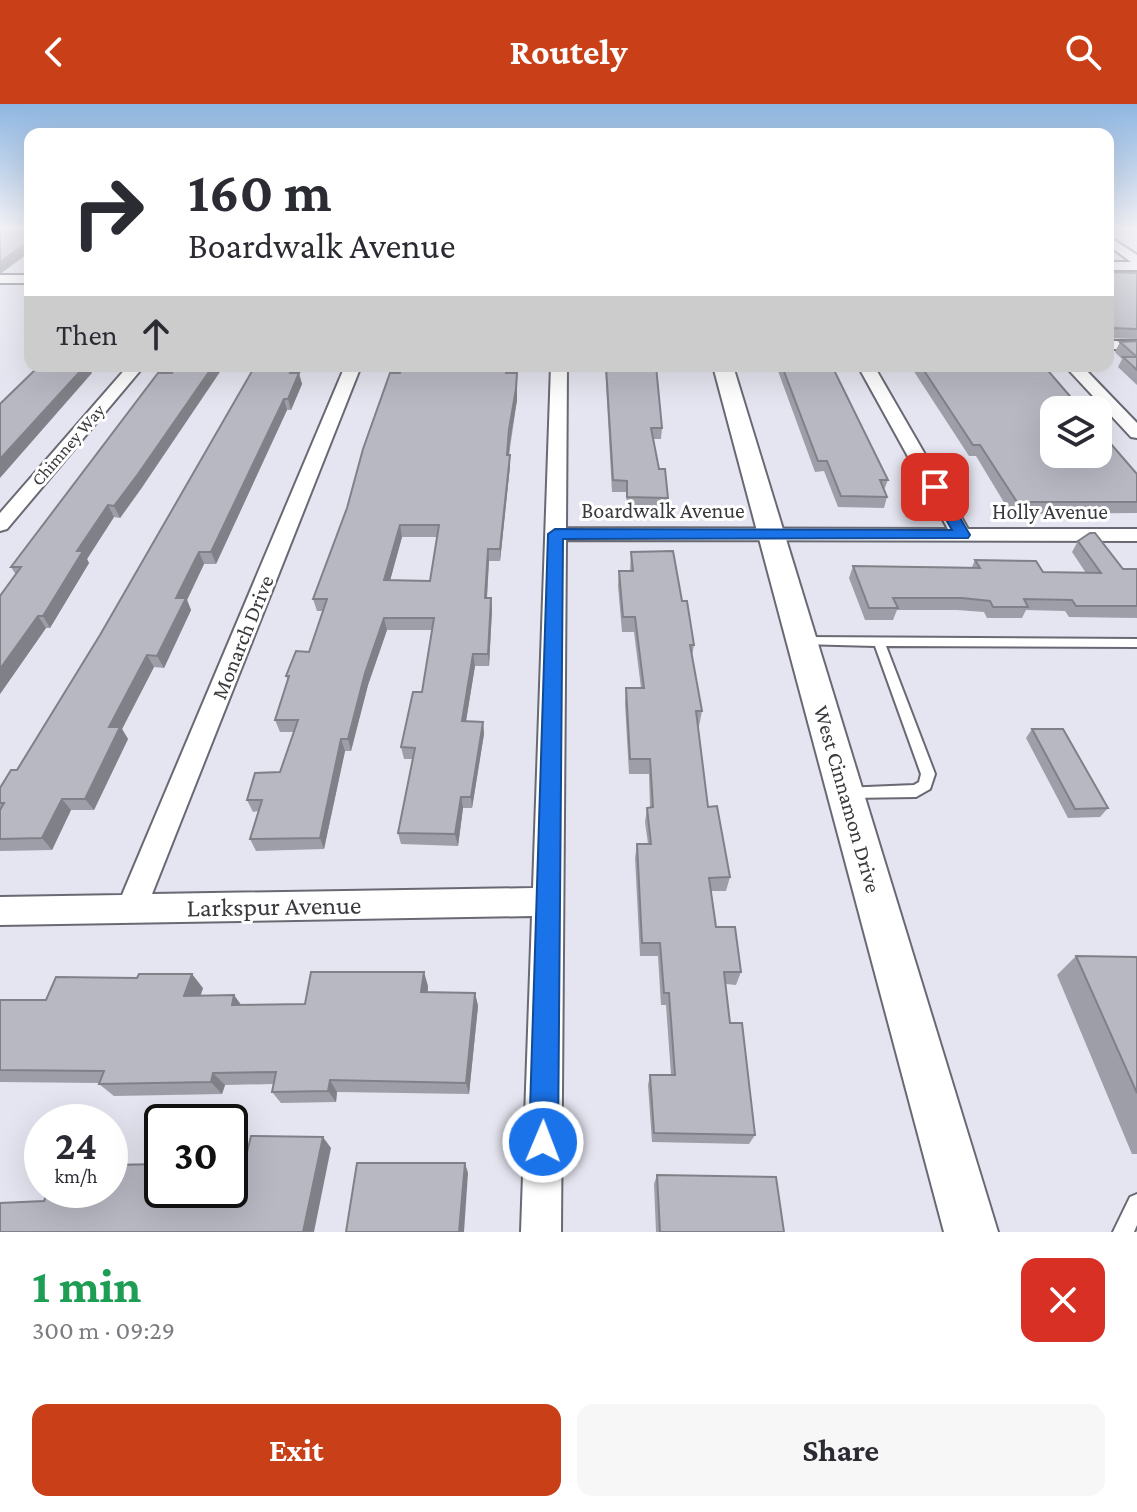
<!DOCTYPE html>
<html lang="en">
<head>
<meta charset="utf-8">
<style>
	body { margin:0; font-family:"Crimson Pro",serif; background:#f7f7f7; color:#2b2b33; height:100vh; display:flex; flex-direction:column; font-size:30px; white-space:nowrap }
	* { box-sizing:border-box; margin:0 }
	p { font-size:26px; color:#7c7c81 }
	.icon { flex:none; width:44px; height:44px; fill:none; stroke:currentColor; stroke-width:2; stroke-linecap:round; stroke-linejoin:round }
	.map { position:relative; height:1128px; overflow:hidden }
	.panel { display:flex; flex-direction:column; background:#fff; flex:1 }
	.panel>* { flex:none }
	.banner { position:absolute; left:24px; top:24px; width:1090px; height:244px; border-radius:16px; box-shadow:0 8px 32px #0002; background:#fff; color:#2b2b33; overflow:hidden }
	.tools { position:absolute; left:1040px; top:292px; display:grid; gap:16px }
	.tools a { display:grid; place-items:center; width:72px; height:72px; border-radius:16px; background:#fff; box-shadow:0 8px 32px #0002; font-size:40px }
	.speed { position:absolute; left:24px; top:1000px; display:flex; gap:16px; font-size:40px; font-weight:700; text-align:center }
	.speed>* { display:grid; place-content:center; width:104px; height:104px; border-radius:50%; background:#fff; box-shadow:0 8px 32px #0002; line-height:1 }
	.speed small { font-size:20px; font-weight:400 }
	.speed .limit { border:4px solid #111; border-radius:12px; background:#fff; color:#111 }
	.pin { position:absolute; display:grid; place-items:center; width:68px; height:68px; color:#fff; margin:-34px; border-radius:16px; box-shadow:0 4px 12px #0006 }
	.me { position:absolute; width:88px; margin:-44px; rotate:1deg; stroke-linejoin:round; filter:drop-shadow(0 0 6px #0008) }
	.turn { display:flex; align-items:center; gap:28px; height:168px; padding:0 32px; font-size:36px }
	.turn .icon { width:104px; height:104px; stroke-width:2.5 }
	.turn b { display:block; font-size:56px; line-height:68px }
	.then { display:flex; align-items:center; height:76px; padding:0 32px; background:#0003; gap:16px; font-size:30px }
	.round { display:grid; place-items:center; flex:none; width:84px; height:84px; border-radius:16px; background:#f7f7f7 }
	.head { display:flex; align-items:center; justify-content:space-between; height:136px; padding:0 32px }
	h1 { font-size:48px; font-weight:700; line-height:60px; color:#1e9e55 }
	.action { display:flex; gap:16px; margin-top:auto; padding:16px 32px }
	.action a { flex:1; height:92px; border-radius:16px; background:#c83f18; color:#fff; font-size:32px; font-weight:700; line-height:92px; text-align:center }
	.action a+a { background:#f7f7f7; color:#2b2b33 }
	header { display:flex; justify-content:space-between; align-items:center; height:104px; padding:0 32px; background:#c83f18; color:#fff; font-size:36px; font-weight:700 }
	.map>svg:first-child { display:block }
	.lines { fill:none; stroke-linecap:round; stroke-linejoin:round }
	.lane-casing { stroke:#686972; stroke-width:4 }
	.street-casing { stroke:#686972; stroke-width:4 }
	.secondary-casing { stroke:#686972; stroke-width:4 }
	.lane { fill:#fff; fill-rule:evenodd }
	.street { fill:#fff; fill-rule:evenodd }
	.secondary { fill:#fff; fill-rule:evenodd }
	.wall { fill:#9d9ea7; fill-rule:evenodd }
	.shaded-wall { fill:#808188 }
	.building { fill:#b7b8c2; stroke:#808188; stroke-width:2; fill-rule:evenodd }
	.route { fill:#1a73e8; stroke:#114b97; stroke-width:2 }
	.labels { text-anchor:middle; stroke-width:6; stroke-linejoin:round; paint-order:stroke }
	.far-street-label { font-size:18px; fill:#3a3a3e; stroke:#fff }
	.street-label { font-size:22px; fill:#3a3a3e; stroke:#fff }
	.near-street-label { font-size:26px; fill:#3a3a3e; stroke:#fff }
</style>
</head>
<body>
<header><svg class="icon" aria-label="back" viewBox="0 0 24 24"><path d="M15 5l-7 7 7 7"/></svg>Routely<svg class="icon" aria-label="search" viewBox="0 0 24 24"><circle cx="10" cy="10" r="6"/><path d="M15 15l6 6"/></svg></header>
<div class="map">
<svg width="1137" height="1128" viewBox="0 0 1137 1128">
	<rect width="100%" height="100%" fill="#e4e5f0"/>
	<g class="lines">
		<g class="lane-casing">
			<g id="lane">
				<path d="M 804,533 L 1137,535 L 1137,543 L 886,542 L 935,670 L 930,685 L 916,693 L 848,694 L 843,692 L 841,688 L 843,684 L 914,681 L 919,678 L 921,670 L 875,542 L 800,540 L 798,537 Z"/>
				<path d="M 1137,1090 L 1137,1121 L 1134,1128 L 1113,1128 L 1130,1093 Z"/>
			</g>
		</g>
		<g class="street-casing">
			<g id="street">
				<path d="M 1108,132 L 1137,151 L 1137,166 L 1108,166 L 1108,158 L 1131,158 L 1108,141 Z"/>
				<rect x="0" y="171" width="30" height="8"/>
				<rect x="1108" y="237" width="29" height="8"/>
				<path d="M 128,262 L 144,262 L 7,425 L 0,427 L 0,409 Z"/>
				<path d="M 345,262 L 361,262 L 152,790 L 533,784 L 551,262 L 567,262 L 566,424 L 948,425 L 858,262 L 874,262 L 968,425 L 1137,425 L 1137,437 L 566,436 L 561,1128 L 521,1128 L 532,812 L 0,821 L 0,793 L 122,791 Z"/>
				<path d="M 1065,262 L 1082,262 L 1137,319 L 1137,334 L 1131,333 Z"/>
			</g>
		</g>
		<g class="secondary-casing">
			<path id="secondary" d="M 713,262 L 733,262 L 998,1128 L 944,1128 Z"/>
		</g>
		<use href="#lane" class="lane"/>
		<use href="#street" class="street"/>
		<use href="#secondary" class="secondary"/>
	</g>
	<g class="wall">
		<path d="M 1108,168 L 1137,169 L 1137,235 L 1108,234 Z"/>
		<path d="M 1137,237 L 1137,281 L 1118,263 L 1122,255 L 1115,248 L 1120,238 Z"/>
		<path d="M 255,262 L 302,262 L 298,269 L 302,280 L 291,306 L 287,306 L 216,460 L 204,460 L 187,496 L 191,506 L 164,564 L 154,563 L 122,625 L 128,635 L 94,706 L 71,706 L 52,746 L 0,747 L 0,684 L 17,666 L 100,531 Z"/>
		<path d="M 402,262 L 509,262 L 508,269 L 517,280 L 517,296 L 509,351 L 510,351 L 510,362 L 500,457 L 489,457 L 487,494 L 491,494 L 492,506 L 489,562 L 475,562 L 466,617 L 483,618 L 484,630 L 472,704 L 463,704 L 458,742 L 401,740 L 398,729 L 413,655 L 404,655 L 401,643 L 422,588 L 432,526 L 387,526 L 368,581 L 351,647 L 345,647 L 324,745 L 256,747 L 250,735 L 258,707 L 253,708 L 247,696 L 280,668 L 294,628 L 280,628 L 275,616 L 288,576 L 286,572 L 309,548 L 323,507 L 317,507 L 313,495 ZM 402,433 L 437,433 L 430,477 L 390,476 Z"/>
		<path d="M 605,262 L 656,262 L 662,324 L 661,335 L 653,335 L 659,365 L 668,394 L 667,406 L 627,405 L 626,388 L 612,388 Z"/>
		<path d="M 779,262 L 832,262 L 888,376 L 884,386 L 887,393 L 884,404 L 838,403 L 824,367 L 815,368 L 778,267 Z"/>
		<path d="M 914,262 L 1044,262 L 1137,370 L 1137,409 L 1011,410 L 976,352 L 969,352 L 913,266 Z"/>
		<path d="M 158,269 L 143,382 L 120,414 L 114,413 L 87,455 L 89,459 L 50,524 L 46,524 L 0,590 L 16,471 L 11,463 Z"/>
		<path d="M 1078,437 L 1123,465 L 1137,465 L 1137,514 L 1069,513 L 1065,507 L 1026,506 L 1022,514 L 987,514 L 984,508 L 957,506 L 897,506 L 893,516 L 865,516 L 849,474 L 853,462 L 972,463 L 975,456 L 1043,468 L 1086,469 L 1072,448 Z"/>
		<path d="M 631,448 L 682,497 L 694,541 L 692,552 L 702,607 L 699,622 L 698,622 L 708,703 L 730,773 L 726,787 L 711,787 L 716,823 L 741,868 L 736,881 L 726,880 L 730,919 L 755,1031 L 749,1040 L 652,1038 L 648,981 L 650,971 L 671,971 L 666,901 L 661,901 L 658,852 L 640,852 L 635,754 L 637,740 L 648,740 L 645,718 L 647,704 L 650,704 L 649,670 L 629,670 L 625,599 L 626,584 L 641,584 L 634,528 L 622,528 L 618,482 L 619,467 L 630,467 Z"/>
		<path d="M 1032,625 L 1108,704 L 1100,713 L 1068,714 L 1026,634 Z"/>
		<path d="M 1076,852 L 1137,853 L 1137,1050 L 1132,1050 L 1057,871 Z"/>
		<path d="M 428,882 L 428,888 L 475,889 L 478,902 L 469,990 L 337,988 L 336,998 L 281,999 L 272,988 L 273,980 L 225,981 L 222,990 L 114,992 L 99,980 L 99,979 L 0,978 L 0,896 L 46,896 L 203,884 L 200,892 L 234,891 L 241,901 L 305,900 Z"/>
		<path d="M 657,1071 L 784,1128 L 656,1128 L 654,1080 Z"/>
	</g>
	<g class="shaded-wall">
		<path d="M 30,137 L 30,148 L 0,170 L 0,158 Z"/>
		<path d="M 81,262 L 91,262 L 90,264 L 92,269 L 0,374 L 0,355 Z"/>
		<path d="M 213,262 L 224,262 L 143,382 L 120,414 L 114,402 Z"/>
		<path d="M 293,262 L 302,262 L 292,280 L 290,269 Z"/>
		<path d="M 299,269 L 302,280 L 291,306 L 288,295 Z"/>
		<path d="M 517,269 L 517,296 L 510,337 L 508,362 L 507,351 Z"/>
		<path d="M 284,295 L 287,306 L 216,460 L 211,448 Z"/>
		<path d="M 510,351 L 510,362 L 500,457 L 500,445 Z"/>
		<path d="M 108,401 L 114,413 L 87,455 L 89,459 L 50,524 L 43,512 L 77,447 Z"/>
		<path d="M 400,421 L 402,433 L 387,488 L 384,476 Z"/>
		<path d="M 488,445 L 489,457 L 486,506 L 485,494 Z"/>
		<path d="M 199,448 L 204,460 L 187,496 L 191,506 L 164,564 L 157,552 L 176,494 Z"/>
		<path d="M 491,494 L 492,506 L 489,562 L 488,550 Z"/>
		<path d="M 38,512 L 46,524 L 0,590 L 0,565 Z"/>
		<path d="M 384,514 L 387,526 L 368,581 L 351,647 L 348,635 L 365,569 Z"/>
		<path d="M 473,550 L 475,562 L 464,629 L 462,617 Z"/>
		<path d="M 147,551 L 154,563 L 122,625 L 128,635 L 94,706 L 85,695 L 109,623 Z"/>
		<path d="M 483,618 L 484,630 L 472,704 L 471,693 Z"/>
		<path d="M 341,635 L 345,647 L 324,745 L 320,734 Z"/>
		<path d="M 461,693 L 463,704 L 458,742 L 455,730 Z"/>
		<path d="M 62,695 L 71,706 L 52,746 L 42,734 Z"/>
		<path d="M 424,868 L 428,882 L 426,901 L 421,888 Z"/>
		<path d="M 192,870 L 203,884 L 196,906 L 184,892 Z"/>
		<path d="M 475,889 L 478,902 L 469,990 L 466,979 Z"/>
		<path d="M 234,891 L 244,905 L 232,901 Z"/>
		<path d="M 213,969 L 225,981 L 222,990 L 211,978 Z"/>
		<path d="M 330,976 L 337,988 L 336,998 L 328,987 Z"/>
		<path d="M 323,1033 L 331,1044 L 314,1128 L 303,1128 Z"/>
		<path d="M 465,1059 L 468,1069 L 464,1128 L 459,1128 Z"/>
	</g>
	<g class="building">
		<path d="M 0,122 L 30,122 L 30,137 L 0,158 Z"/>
		<path d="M 1108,168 L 1137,169 L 1137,225 L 1113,224 L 1110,229 L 1108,228 Z"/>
		<path d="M 1137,237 L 1137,266 L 1123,253 L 1137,253 L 1120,238 Z"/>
		<path d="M 39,262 L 85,262 L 0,355 L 0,300 Z"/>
		<path d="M 176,262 L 213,262 L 138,370 L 114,402 L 108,401 L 77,447 L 83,447 L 43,512 L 38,512 L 0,565 L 0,492 L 21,463 L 11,463 L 158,269 L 172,269 Z"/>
		<path d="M 255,262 L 293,262 L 290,269 L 299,269 L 288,295 L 284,295 L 211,448 L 199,448 L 176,494 L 186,494 L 157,552 L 147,551 L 109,623 L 120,623 L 85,695 L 62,695 L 42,734 L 0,735 L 0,706 L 4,699 L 0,699 L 0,684 L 11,666 L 17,666 L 100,531 Z"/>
		<path d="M 402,262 L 507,262 L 506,269 L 517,269 L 516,285 L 509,325 L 507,351 L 510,351 L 500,445 L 488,445 L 485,494 L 491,494 L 488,550 L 473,550 L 462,617 L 483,618 L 471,693 L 461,693 L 455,730 L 398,729 L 415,644 L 401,643 L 413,588 L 422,588 L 434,514 L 384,514 L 365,569 L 348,635 L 341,635 L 320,734 L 250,735 L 262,696 L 247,696 L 255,669 L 280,668 L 298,616 L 275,616 L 289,572 L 286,572 L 296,547 L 309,548 L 327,495 L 313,495 L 347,404 L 363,345 L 390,269 L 400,269 ZM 400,421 L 439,421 L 430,477 L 384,476 Z"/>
		<path d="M 606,262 L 656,262 L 662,324 L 651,324 L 659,365 L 665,365 L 668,394 L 627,393 L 627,377 L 613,376 Z"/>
		<path d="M 782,262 L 832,262 L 888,376 L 880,376 L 887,393 L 841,392 L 827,357 L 818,357 Z"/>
		<path d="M 921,262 L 1044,262 L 1082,306 L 1054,306 L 1054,350 L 1098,350 L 1098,325 L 1137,370 L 1137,398 L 1017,398 L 980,341 L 973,341 Z"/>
		<path d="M 1090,429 L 1095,429 L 1123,465 L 1137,465 L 1137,502 L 1076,502 L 1072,496 L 1024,495 L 1028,503 L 993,503 L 990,497 L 962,494 L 893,494 L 898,504 L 869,504 L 853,462 L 980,464 L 975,456 L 1036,457 L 1043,468 L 1101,469 L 1078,437 Z"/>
		<path d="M 673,447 L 682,497 L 687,497 L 694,541 L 690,541 L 702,607 L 696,607 L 708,703 L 717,702 L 730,773 L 709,774 L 716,823 L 735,823 L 741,868 L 724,868 L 730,919 L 742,919 L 755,1031 L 654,1029 L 650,971 L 675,971 L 669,889 L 664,889 L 660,839 L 642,839 L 637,740 L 651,740 L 647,704 L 653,703 L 650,655 L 630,655 L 626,584 L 644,584 L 635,513 L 623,513 L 619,467 L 633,467 L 631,448 Z"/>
		<path d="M 1032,625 L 1063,625 L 1108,704 L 1075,705 Z"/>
		<path d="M 1076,852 L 1137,853 L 1137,989 Z"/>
		<path d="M 311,868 L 424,868 L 421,888 L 475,889 L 466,979 L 330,976 L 328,987 L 272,988 L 276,968 L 213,969 L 211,978 L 99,980 L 104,967 L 0,966 L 0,896 L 46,896 L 56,873 L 137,874 L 139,870 L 192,870 L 184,892 L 234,891 L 232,901 L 305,900 Z"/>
		<path d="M 251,1032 L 323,1033 L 303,1128 L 0,1128 L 0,1099 L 44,1097 L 48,1086 L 110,1086 L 110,1061 L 162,1060 L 162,1086 L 230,1086 L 230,1069 L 242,1069 Z"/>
		<path d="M 357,1059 L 465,1059 L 459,1128 L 346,1128 Z"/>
		<path d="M 657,1071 L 776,1073 L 784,1128 L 660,1128 Z"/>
	</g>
	<linearGradient id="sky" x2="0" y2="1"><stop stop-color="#8eb6e1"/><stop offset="0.44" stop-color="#f3f3f8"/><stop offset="1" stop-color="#f3f3f8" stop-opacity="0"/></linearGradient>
	<rect width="1137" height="280" fill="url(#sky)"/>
	<path class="route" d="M 935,378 L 942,383 L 970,431 L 968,434 L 563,435 L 558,1038 L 554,1048 L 543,1052 L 533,1048 L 529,1038 L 548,430 L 555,425 L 952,426 L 928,383 Z"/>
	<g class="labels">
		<g class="far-street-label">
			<text transform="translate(68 341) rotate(-49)" y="6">Chimney Way</text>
		</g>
		<g class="street-label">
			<text x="663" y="414">Boardwalk Avenue</text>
			<text x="1050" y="415">Holly Avenue</text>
			<text transform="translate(242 533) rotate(-68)" y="8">Monarch Drive</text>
			<text transform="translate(848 695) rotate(74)" y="8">West Cinnamon Drive</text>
		</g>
		<g class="near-street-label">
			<text transform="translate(274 802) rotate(-1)" y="9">Larkspur Avenue</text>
		</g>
	</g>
</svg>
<div class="tools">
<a><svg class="icon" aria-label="layers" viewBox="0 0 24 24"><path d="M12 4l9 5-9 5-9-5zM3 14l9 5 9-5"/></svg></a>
</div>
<div class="speed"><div>24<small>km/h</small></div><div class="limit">30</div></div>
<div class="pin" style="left:935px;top:383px;background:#d93025"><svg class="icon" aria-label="arrive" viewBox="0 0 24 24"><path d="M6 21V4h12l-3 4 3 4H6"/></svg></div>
<svg class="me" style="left:543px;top:1038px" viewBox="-20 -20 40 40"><circle r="17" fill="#1a73e8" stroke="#fff" stroke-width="3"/><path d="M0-11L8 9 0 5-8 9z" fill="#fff"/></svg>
<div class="banner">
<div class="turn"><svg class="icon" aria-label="right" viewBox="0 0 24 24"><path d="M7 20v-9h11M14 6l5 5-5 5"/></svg><div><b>160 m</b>Boardwalk Avenue</div></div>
<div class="then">Then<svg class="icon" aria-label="ahead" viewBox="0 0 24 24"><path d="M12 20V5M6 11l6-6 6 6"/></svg></div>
</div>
</div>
<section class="panel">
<div class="head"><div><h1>1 min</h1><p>300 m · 09:29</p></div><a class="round" style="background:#d93025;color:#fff"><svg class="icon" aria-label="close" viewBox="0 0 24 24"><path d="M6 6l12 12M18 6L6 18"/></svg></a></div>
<div class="action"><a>Exit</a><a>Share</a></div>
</section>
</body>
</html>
